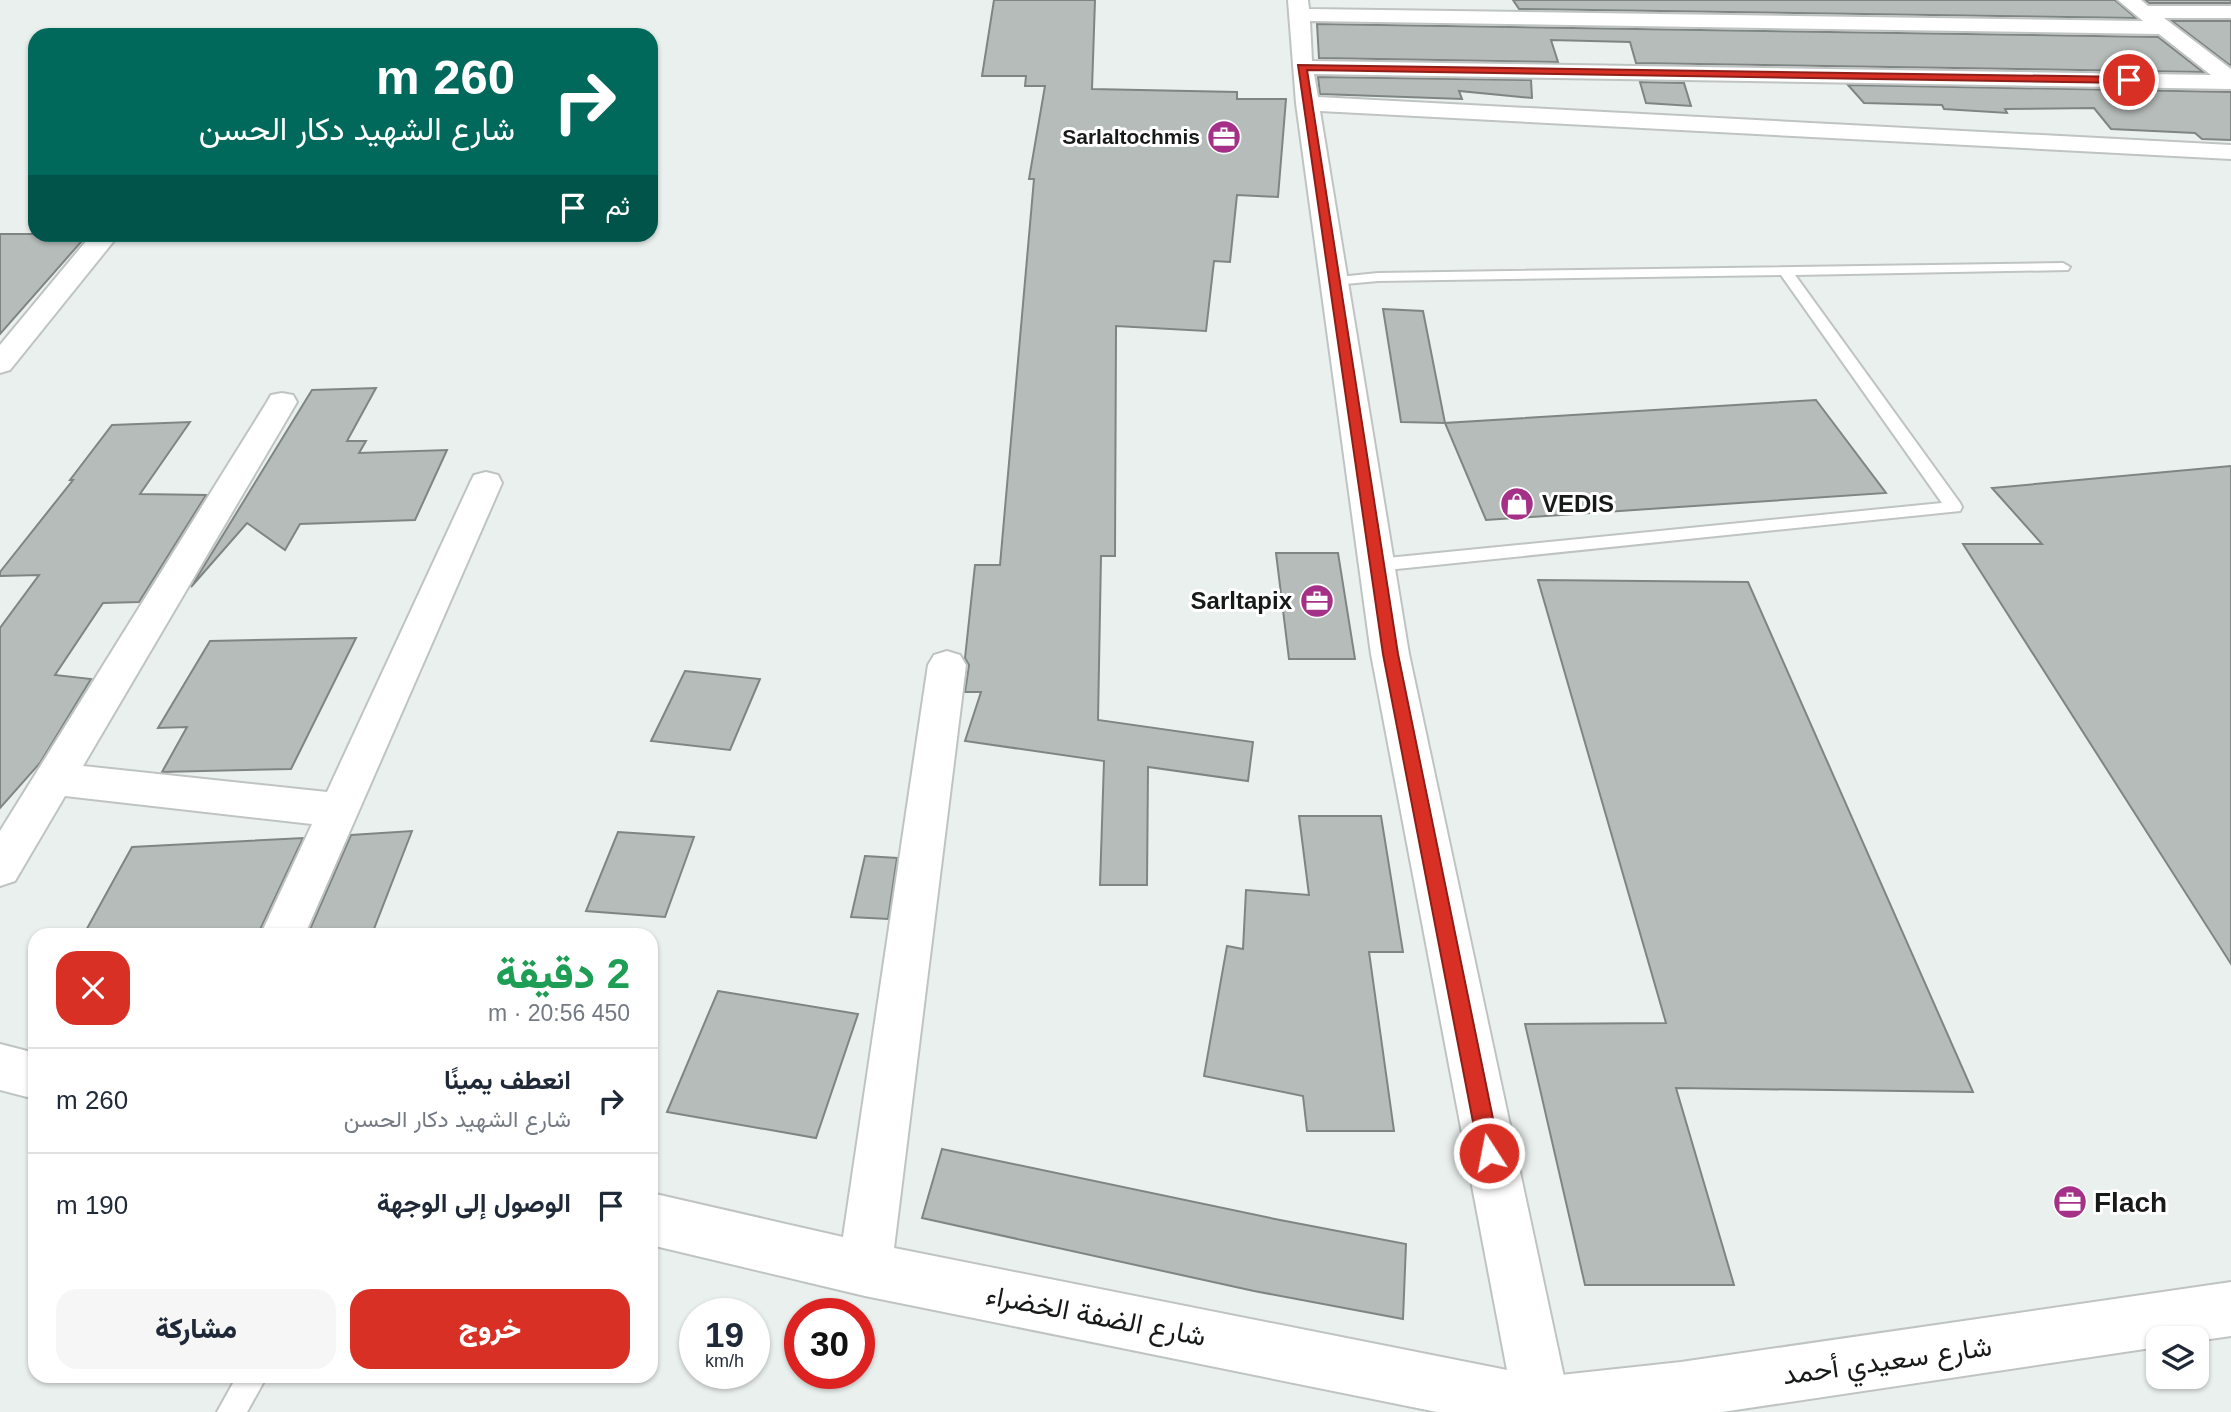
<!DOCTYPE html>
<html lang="ar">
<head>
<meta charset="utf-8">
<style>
	body { margin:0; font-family:Helvetica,Vazirmatn,sans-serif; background:#f6f6f7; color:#1f2937; direction:rtl; height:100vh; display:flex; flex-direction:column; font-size:26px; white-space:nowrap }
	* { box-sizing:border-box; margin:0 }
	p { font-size:23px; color:#747a83 }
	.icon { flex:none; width:38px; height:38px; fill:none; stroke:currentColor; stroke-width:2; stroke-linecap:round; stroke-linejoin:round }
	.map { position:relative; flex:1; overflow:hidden; direction:ltr }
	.panel { position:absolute; left:28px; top:928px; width:630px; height:455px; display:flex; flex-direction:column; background:#fff; border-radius:21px; box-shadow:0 2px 5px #0004; direction:rtl }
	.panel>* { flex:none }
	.guide { position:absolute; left:28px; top:28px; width:630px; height:214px; border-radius:21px; box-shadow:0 2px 5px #0004; direction:rtl; background:#00695c; color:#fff; overflow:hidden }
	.buttons { position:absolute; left:2146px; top:1326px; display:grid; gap:14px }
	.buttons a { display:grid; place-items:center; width:63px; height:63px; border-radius:14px; background:#fff; box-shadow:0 2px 5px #0004; font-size:35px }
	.speed { position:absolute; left:679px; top:1298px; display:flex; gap:14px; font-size:35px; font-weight:700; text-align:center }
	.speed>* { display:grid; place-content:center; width:91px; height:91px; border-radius:50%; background:#fff; box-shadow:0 2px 5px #0004; line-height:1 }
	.speed small { font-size:18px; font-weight:400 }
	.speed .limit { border:10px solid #d22; background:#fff; color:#111 }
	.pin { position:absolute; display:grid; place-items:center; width:60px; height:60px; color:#fff; margin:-30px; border:4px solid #fff; border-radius:50%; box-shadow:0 2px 7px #0007 }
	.me { position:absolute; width:77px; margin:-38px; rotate:349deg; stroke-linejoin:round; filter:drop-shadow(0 0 5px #0008) }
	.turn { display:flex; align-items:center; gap:24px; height:147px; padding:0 28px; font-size:32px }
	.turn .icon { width:91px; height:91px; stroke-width:2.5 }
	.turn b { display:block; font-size:49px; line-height:60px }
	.then { display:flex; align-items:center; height:66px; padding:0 28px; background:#0003; gap:14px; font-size:26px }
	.round { display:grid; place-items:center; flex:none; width:74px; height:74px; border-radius:21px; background:#f6f6f7 }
	.summary { display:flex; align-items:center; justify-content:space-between; height:119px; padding:0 28px }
	h1 { font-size:42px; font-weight:800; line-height:52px; color:#1e9e55 }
	.button { display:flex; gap:14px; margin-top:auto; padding:14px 28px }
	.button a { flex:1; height:80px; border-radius:21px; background:#d93025; color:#fff; font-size:28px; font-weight:800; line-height:80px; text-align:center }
	.button a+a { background:#f6f6f7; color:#1f2937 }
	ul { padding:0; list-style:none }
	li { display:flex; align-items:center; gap:21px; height:105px; padding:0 28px; border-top:2px solid #e0e1e3 }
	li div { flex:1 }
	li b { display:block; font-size:26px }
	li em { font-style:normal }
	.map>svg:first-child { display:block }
	.building { fill:#b6bcba; stroke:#7f8583; stroke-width:2 }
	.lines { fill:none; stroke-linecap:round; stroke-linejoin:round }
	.service-casing { stroke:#bfc4c3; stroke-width:4 }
	.minor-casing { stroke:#bfc4c3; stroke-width:4 }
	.tertiary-casing { stroke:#bfc4c3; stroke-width:4 }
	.service { fill:#fff; fill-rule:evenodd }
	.minor { fill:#fff; fill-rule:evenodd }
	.tertiary { fill:#fff; fill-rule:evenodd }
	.route { fill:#d93025; stroke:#8d1f18; stroke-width:2 }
	.labels { text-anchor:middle; stroke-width:6; stroke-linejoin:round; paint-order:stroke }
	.far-poi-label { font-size:21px; font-weight:bold; fill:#181a19; stroke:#fff; text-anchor:end }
	.poi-label { font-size:24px; font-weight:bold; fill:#181a19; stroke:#fff; text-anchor:start }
	.near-poi-label { font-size:28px; font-weight:bold; fill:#181a19; stroke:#fff; text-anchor:start }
	.near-street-label { font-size:28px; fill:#181a19; stroke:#fff }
</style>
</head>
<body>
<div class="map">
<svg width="2231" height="1412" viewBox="0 0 2231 1412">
	<rect width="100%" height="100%" fill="#eaf0ee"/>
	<g class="building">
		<path d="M 994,0 L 1095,0 L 1092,89 L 1237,92 L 1237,99 L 1286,99 L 1278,197 L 1237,195 L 1230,262 L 1214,261 L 1206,331 L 1116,326 L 1115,556 L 1101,556 L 1098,720 L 1253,742 L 1248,781 L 1148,767 L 1147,885 L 1100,885 L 1104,761 L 965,741 L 981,692 L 965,692 L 969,665 L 965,658 L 975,565 L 1000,565 L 1034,179 L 1029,179 L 1045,86 L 1025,86 L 1026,76 L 982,76 Z"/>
		<path d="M 1513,0 L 2115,0 L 2136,18 L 1519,9 Z"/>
		<path d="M 2145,0 L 2231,0 L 2231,3 L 2149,3 Z"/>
		<path d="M 2172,21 L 2231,21 L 2231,66 Z"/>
		<path d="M 1317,24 L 2158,37 L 2203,72 L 1636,63 L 1630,42 L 1551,40 L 1558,62 L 1319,58 Z"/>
		<path d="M 1318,77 L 1531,80 L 1532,98 L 1459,91 L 1462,99 L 1320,94 Z"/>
		<path d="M 1640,82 L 1684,83 L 1691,106 L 1646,103 Z"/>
		<path d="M 1848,85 L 2231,92 L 2231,140 L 2202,139 L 2195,133 L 2111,129 L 2094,108 L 2005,109 L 2007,113 L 1944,109 L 1942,105 L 1864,103 Z"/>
		<path d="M 0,234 L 88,234 L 0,334 Z"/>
		<path d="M 1383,309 L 1423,311 L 1445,423 L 1401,422 Z"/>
		<path d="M 376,388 L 347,441 L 366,441 L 359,453 L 447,450 L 415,520 L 300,524 L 285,550 L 247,523 L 191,587 L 312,390 Z"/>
		<path d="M 1816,400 L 1886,493 L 1486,520 L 1445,423 Z"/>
		<path d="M 190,422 L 140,494 L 206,495 L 139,602 L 103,603 L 55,675 L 91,679 L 40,763 L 0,808 L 0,628 L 39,575 L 0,576 L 0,572 L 73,480 L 70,480 L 112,425 Z"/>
		<path d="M 2231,466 L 2231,964 L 1963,544 L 2042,544 L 1992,488 Z"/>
		<path d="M 1276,553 L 1338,553 L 1355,659 L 1289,659 Z"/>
		<path d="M 1538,580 L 1748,582 L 1973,1092 L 1676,1088 L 1734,1285 L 1585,1285 L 1525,1024 L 1666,1023 Z"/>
		<path d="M 356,638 L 291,769 L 162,772 L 187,727 L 158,728 L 210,641 Z"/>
		<path d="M 685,671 L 760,679 L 730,750 L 651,741 Z"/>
		<path d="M 1299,816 L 1381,816 L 1403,952 L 1369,952 L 1394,1131 L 1307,1131 L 1303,1096 L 1204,1076 L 1227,946 L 1243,949 L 1246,890 L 1309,895 Z"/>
		<path d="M 412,831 L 372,934 L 308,934 L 351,835 Z"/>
		<path d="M 618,832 L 694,837 L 665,917 L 586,911 Z"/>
		<path d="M 303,838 L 258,934 L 84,934 L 132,847 Z"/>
		<path d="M 865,856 L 897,858 L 888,919 L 851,917 Z"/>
		<path d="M 718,991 L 858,1014 L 816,1138 L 667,1112 Z"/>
		<path d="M 942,1149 L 1280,1220 L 1406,1244 L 1403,1319 L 1254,1291 L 922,1218 Z"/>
	</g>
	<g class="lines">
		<g class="service-casing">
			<g id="service">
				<path d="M 2063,263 L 2070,267 L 2068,270 L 1795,275 L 1960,503 L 1962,507 L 1960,511 L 1377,571 L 1368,565 L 1377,559 L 1942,503 L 1781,275 L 1378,281 L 1334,285 L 1327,281 L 1329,278 L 1378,273 Z"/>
				<path d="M 237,1376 L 267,1376 L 247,1412 L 217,1412 Z"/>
			</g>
		</g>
		<g class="minor-casing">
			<g id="minor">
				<path d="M 1288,0 L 1308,0 L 1309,9 L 2143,21 L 2118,0 L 2141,0 L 2148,6 L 2231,6 L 2231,18 L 2164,18 L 2231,69 L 2231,89 L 1314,74 L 1318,97 L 2231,145 L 2231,159 L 1320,111 L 1409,654 L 1570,1405 L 1567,1412 L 1437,1412 L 865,1296 L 651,1245 L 651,1193 L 843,1237 L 928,665 L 934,655 L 947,651 L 960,655 L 966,665 L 894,1248 L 1507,1370 L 1371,654 L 1296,103 ZM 1310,21 L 2159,34 L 2211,75 L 1312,61 Z"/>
				<path d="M 92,234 L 115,234 L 117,237 L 10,370 L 0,373 L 0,345 Z"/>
				<path d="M 282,393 L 293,395 L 297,402 L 83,766 L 327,792 L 470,483 L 474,475 L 486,472 L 498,475 L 502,483 L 305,934 L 261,934 L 312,824 L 65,796 L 15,881 L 0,886 L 0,831 L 267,402 L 271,395 Z"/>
				<path d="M 0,1044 L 35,1053 L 35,1099 L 0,1090 Z"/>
			</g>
		</g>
		<g class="tertiary-casing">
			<path id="tertiary" d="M 2231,1282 L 2231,1336 L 2196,1341 L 2196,1339 L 2158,1339 L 2158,1347 L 1722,1412 L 1514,1412 L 1522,1385 L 1542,1377 L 1681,1362 Z"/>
		</g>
		<use href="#service" class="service"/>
		<use href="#minor" class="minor"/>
		<use href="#tertiary" class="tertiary"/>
	</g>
	<path class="route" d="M 1298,65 L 2129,77 L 2133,80 L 2129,83 L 1307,70 L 1398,654 L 1500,1153 L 1497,1160 L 1489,1163 L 1482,1160 L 1479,1153 L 1383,654 Z"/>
	<defs>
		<g id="office-disc" transform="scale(1.75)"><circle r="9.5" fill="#a53088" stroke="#fff"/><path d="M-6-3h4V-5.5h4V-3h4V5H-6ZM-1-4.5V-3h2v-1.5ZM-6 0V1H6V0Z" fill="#fff"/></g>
		<g id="shop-disc" transform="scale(1.75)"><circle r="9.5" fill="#a53088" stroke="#fff"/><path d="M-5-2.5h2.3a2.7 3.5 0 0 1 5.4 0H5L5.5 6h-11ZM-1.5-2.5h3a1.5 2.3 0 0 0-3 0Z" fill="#fff"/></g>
	</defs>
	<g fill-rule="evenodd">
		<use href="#office-disc" x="1224" y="137"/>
		<use href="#shop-disc" x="1517" y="504"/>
		<use href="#office-disc" x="1317" y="601"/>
		<use href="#office-disc" x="2070" y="1202"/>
	</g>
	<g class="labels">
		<g class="far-poi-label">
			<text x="1200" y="144">Sarlaltochmis</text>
		</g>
		<g class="poi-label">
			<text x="1542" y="512">VEDIS</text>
			<text x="1292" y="609" text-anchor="end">Sarltapix</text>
		</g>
		<g class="near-poi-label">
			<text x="2094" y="1212">Flach</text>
		</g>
		<g class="near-street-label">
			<text transform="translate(1096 1315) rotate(11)" y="10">شارع الضفة الخضراء</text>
			<text transform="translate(1887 1360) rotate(-8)" y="10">شارع سعيدي أحمد</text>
		</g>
	</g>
</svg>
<div class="buttons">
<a><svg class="icon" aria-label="layers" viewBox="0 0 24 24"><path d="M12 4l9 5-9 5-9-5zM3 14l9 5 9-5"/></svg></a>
</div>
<div class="speed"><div>19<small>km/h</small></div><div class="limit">30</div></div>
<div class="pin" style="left:2129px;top:80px;background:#d93025"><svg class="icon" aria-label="arrive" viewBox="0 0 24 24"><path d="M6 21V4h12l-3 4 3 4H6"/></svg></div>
<svg class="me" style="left:1489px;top:1153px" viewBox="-20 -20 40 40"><circle r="17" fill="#d93025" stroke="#fff" stroke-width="3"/><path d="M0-11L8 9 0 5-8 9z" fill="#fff"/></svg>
<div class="guide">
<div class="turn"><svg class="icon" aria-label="right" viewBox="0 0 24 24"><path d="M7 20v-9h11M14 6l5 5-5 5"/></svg><div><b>260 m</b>شارع الشهيد دكار الحسن</div></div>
<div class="then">ثم<svg class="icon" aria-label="arrive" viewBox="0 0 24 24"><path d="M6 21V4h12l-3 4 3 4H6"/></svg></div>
</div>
<section class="panel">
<div class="summary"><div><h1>2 دقيقة</h1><p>450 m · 20:56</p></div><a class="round" style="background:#d93025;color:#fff"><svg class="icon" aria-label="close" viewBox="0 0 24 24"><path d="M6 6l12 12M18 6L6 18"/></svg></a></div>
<ul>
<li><svg class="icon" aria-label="right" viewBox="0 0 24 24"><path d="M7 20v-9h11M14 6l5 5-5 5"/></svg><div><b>انعطف يمينًا</b><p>شارع الشهيد دكار الحسن</p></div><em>260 m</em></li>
<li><svg class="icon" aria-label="arrive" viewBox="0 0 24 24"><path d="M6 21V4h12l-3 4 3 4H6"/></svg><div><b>الوصول إلى الوجهة</b></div><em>190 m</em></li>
</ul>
<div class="button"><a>خروج</a><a>مشاركة</a></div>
</section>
</div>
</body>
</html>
